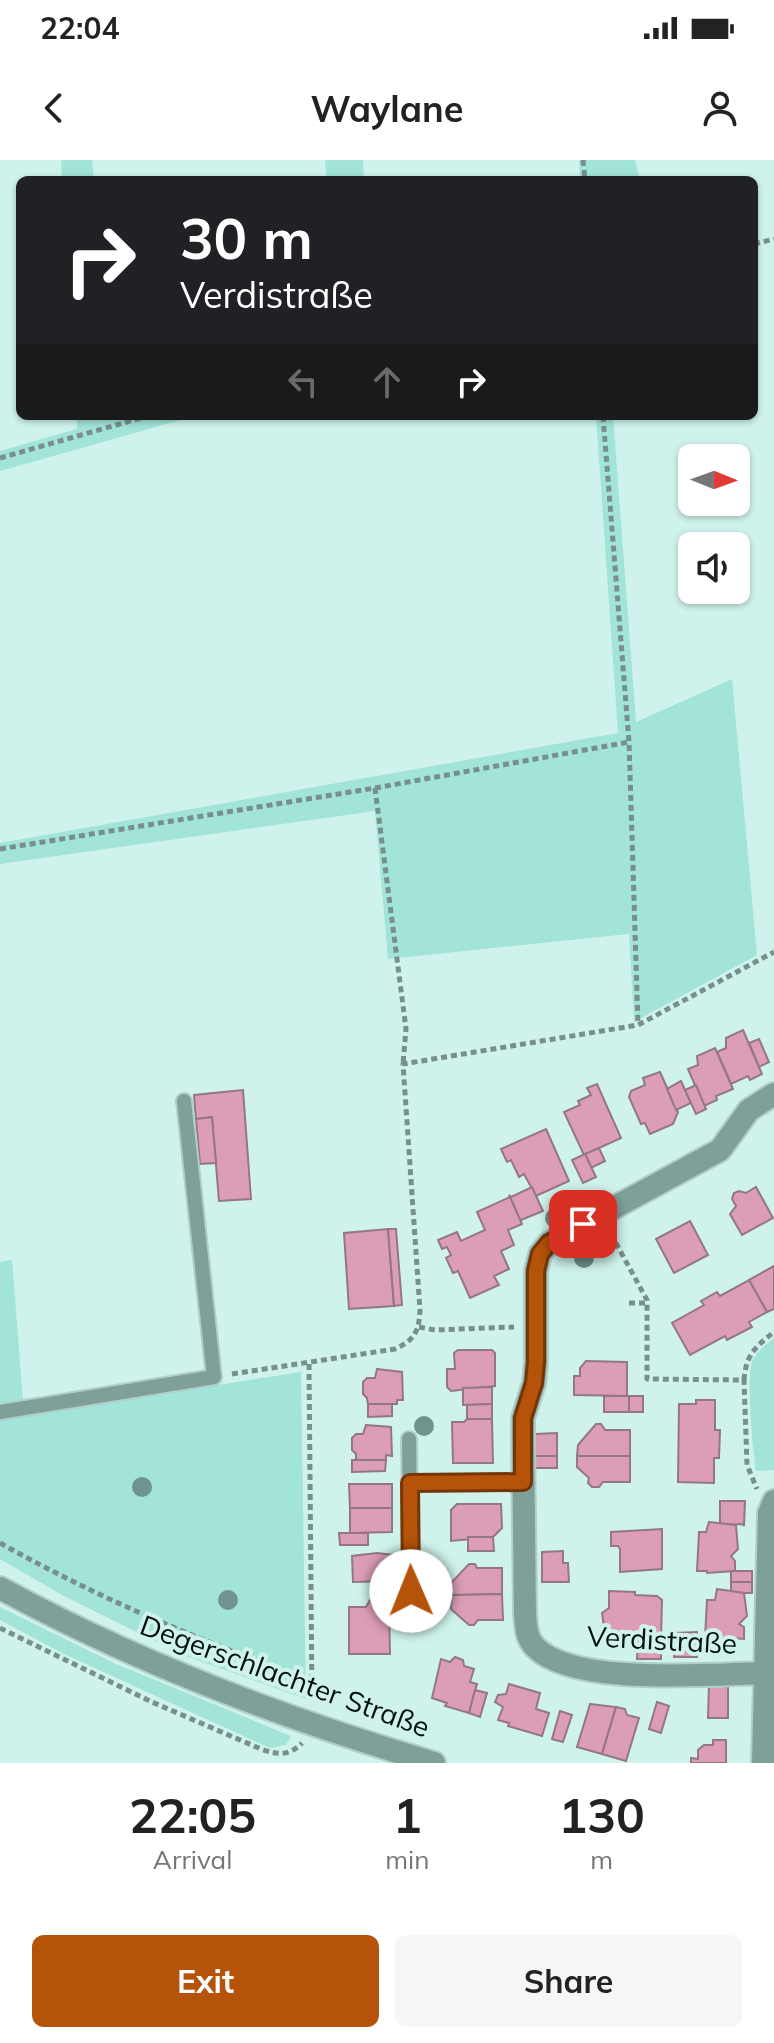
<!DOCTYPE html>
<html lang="en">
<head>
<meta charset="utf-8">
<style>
	body { margin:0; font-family:Mulish,sans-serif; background:#f6f6f6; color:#222; height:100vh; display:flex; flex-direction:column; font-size:30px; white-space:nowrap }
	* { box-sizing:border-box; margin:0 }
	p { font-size:26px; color:#767676 }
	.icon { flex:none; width:44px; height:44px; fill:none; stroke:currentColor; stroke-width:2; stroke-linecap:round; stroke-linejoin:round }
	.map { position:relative; height:1603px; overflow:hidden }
	.sheet { display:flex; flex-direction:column; background:#fff; flex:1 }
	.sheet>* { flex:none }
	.top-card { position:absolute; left:16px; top:16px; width:742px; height:244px; border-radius:12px; box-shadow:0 2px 6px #0004; background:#202124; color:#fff; overflow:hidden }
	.needle { width:52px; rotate:91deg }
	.controls { position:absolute; left:678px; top:284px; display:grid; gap:16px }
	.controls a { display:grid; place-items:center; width:72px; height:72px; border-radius:12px; background:#fff; box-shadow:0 2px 6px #0004; font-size:40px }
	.pin { position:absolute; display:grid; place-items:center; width:68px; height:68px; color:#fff; margin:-34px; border-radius:16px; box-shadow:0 4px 12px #0006 }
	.me { position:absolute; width:88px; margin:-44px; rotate:359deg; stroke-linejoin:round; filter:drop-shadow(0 0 6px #0008) }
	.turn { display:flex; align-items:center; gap:28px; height:168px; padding:0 32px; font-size:36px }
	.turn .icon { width:104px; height:104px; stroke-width:2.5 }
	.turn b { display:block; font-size:56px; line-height:68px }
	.lanes { display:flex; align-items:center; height:76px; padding:0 32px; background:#0003; justify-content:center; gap:40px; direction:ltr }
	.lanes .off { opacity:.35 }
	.eta { display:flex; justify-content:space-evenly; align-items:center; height:136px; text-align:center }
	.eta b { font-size:48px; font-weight:700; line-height:56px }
	.cta { display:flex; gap:16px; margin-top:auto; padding:16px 32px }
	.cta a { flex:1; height:92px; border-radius:12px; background:#b45309; color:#fff; font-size:32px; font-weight:700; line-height:92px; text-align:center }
	.cta a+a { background:#f6f6f6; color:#222 }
	.status { display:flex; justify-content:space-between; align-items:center; height:56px; padding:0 40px; background:#fff; direction:ltr }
	.status svg { height:22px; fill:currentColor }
	header { display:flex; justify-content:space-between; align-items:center; height:104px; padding:0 32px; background:#fff; font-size:36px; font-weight:700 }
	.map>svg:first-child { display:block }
	.green { fill:#a2e4d8 }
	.building { fill:#dc9db6; stroke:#937781; stroke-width:2 }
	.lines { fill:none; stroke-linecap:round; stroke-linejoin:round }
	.service-casing { stroke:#afcfc9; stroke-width:18 }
	.minor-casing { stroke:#afcfc9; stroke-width:26 }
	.tertiary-casing { stroke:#afcfc9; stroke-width:26 }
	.path { stroke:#77908c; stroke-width:5; stroke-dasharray:6 4; stroke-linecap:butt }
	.service { stroke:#7f9f99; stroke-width:14 }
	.minor { stroke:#7f9f99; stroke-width:22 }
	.tertiary { stroke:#7f9f99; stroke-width:22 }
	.tree { fill:#6f948d }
	.route-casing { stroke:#753606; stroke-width:20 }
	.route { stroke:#b45309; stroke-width:14 }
	.labels { text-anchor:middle; stroke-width:8; stroke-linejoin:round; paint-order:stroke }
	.street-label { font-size:28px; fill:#05110f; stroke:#cff3ec }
</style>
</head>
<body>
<div class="status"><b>22:04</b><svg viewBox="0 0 49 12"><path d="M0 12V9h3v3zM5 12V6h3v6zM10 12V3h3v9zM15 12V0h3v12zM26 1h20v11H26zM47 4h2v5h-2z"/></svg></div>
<header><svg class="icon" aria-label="back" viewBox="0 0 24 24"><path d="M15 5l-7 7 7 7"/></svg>Waylane<svg class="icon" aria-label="person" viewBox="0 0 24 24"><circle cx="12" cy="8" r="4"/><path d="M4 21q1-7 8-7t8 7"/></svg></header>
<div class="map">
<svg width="774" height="1603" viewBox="0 0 774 1603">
	<rect width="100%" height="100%" fill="#cff3ec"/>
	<g class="green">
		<path d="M 61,0 L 92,0 L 94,20 L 62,20 Z"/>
		<path d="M 325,0 L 363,0 L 364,20 L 327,20 Z"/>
		<path d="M 579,0 L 635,0 L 640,20 L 580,20 Z"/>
		<path d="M 77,256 L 114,258 L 195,256 L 0,311 L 0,291 L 77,269 Z"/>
		<path d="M 596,256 L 613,256 L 636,562 L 732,519 L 757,795 L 634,862 L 629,774 L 388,799 L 375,651 L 0,704 L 0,683 L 618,573 Z"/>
		<path d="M 12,1100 L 23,1240 L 0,1245 L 0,1102 Z"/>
		<path d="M 774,1178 L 774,1310 L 756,1311 C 753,1291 746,1217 752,1202 C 756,1192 766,1185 774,1178 Z"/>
		<path d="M 301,1212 L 306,1539 L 183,1495 L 64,1436 L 0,1399 L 0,1259 Z"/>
		<path d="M 0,1447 L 114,1503 L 291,1576 L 286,1585 L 270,1588 L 252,1580 L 62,1493 L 0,1460 Z"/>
	</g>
	<g class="building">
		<path d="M 743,870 L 762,914 L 750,920 L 748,916 L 731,924 L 717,892 L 726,888 L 726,878 Z"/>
		<path d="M 759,879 L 769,902 L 759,907 L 749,883 Z"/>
		<path d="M 715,888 L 733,929 L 716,936 L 717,940 L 704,946 L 688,909 L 698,905 L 697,896 Z"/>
		<path d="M 660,912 L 678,952 L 673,964 L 650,974 L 645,963 L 641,964 L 629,937 L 631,931 L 645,925 L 643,918 Z"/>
		<path d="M 681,921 L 691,943 L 676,950 L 667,929 Z"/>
		<path d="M 597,924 L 621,978 L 584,995 L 564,952 L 580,945 L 578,941 L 591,935 L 587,928 Z"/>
		<path d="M 696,925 L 706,949 L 696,954 L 685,930 Z"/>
		<path d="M 243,930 L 251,1039 L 219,1041 L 212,957 L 196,959 L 194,935 Z"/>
		<path d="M 212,957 L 216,1003 L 200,1004 L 196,959 Z"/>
		<path d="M 546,969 L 569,1021 L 536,1036 L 524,1014 L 519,1017 L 511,1000 L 507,1002 L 501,989 Z"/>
		<path d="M 599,988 L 605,1001 L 591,1008 L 585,994 Z"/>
		<path d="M 585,994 L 596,1017 L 583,1023 L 572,1000 Z"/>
		<path d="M 532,1027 L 543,1051 L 521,1060 L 521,1063 L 509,1035 L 511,1037 Z"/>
		<path d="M 756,1027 L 773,1058 L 742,1075 L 730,1054 L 736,1046 L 732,1039 L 734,1033 L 739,1031 L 746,1033 Z"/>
		<path d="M 510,1037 L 522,1064 L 508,1070 L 514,1085 L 501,1091 L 509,1109 L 494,1116 L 499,1125 L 470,1138 L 458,1111 L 453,1113 L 446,1098 L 451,1095 L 447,1087 L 442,1089 L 438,1080 L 457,1072 L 461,1081 L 485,1070 L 477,1052 Z"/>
		<path d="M 690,1061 L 708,1095 L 674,1113 L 656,1079 Z"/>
		<path d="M 388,1069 L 394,1146 L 349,1149 L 344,1073 Z"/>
		<path d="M 388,1069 L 396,1069 L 402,1145 L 394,1146 Z"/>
		<path d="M 774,1106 L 774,1149 L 767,1152 L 749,1120 Z"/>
		<path d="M 749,1120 L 767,1152 L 749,1162 L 752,1167 L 727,1180 L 725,1176 L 690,1195 L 672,1163 L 704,1145 L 701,1141 L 717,1132 L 720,1136 Z"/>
		<path d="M 458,1190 L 492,1190 L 495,1193 L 495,1226 L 451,1231 L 447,1227 L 447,1209 L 455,1209 L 454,1193 Z"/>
		<path d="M 586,1201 L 627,1202 L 627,1236 L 574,1235 L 574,1216 L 580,1216 L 580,1208 Z"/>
		<path d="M 377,1209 L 402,1212 L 403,1240 L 397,1240 L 397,1244 L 368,1244 L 367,1238 L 363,1234 L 363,1222 L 367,1218 L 375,1218 Z"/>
		<path d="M 492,1227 L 492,1244 L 463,1245 L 463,1228 Z"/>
		<rect x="604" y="1236" width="25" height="16"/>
		<rect x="629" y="1236" width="14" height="16"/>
		<path d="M 696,1240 L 715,1240 L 715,1270 L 720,1270 L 719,1298 L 714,1298 L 714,1323 L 678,1322 L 679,1244 L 696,1244 Z"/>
		<path d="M 368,1244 L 392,1244 L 392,1256 L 368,1257 Z"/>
		<path d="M 492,1244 L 492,1259 L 467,1259 L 467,1245 Z"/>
		<path d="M 467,1259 L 492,1259 L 493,1303 L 453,1303 L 452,1262 L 464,1262 Z"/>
		<path d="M 596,1264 L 601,1264 L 605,1270 L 630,1270 L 630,1296 L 577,1296 L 578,1285 Z"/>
		<path d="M 366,1265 L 391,1267 L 392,1296 L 386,1295 L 386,1300 L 356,1300 L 356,1294 L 352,1290 L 352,1278 L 356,1274 L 363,1274 Z"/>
		<path d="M 557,1273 L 557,1296 L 535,1296 L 535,1274 Z"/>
		<rect x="535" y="1296" width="22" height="12"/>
		<path d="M 577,1296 L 630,1296 L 630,1322 L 603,1322 L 599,1327 L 592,1327 L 588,1323 L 589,1318 L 577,1307 Z"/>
		<path d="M 352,1300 L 386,1300 L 385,1311 L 352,1312 Z"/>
		<path d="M 349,1324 L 392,1324 L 392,1348 L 350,1348 Z"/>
		<path d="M 720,1341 L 745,1341 L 744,1366 L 743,1364 L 720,1365 Z"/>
		<path d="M 457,1344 L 501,1344 L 502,1368 L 493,1377 L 451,1381 L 451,1350 Z"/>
		<path d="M 350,1348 L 392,1348 L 392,1372 L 350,1373 Z"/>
		<path d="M 709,1362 L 736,1365 L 738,1389 L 731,1396 L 735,1401 L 735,1411 L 707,1413 L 707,1411 L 697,1411 L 699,1372 L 706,1372 Z"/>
		<path d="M 662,1369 L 662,1409 L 620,1412 L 620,1389 L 618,1386 L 611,1386 L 611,1372 Z"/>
		<path d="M 339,1373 L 368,1373 L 368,1385 L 340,1385 Z"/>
		<path d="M 468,1377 L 493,1377 L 494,1391 L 468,1391 Z"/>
		<path d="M 563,1391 L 563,1403 L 568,1403 L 569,1422 L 542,1422 L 542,1392 Z"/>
		<path d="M 377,1393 L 393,1395 L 393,1421 L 353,1422 L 352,1396 Z"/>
		<path d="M 469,1404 L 475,1404 L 477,1408 L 502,1408 L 502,1434 L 452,1435 L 451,1423 Z"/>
		<rect x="731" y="1411" width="21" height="11"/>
		<rect x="731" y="1422" width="21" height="11"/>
		<path d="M 717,1429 L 744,1433 L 747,1456 L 739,1464 L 744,1467 L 744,1479 L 733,1478 L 733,1481 L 705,1478 L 707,1440 L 715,1440 Z"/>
		<path d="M 609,1431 L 635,1432 L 635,1435 L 657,1436 L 662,1440 L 661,1479 L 638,1479 L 638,1475 L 605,1474 L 602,1453 L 609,1448 Z"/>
		<path d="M 502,1434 L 503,1460 L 478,1460 L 474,1465 L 469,1465 L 451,1449 L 452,1435 Z"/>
		<path d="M 370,1440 L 376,1441 L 380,1447 L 389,1447 L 390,1494 L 349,1494 L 349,1447 L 366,1447 Z"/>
		<path d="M 697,1472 L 697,1497 L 674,1497 L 674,1473 Z"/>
		<path d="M 638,1479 L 661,1479 L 661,1499 L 637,1499 Z"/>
		<path d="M 455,1497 L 463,1500 L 464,1506 L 474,1509 L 470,1522 L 477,1524 L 469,1553 L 445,1546 L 447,1543 L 432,1538 L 441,1499 L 450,1502 Z"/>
		<path d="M 509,1524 L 540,1533 L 536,1549 L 549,1553 L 542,1576 L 508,1566 L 509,1563 L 498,1560 L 503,1547 L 495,1542 L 498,1535 L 506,1534 Z"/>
		<path d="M 709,1525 L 728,1526 L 728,1558 L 708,1558 Z"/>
		<path d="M 475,1530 L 487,1533 L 480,1557 L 469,1553 Z"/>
		<path d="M 657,1542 L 669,1546 L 661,1573 L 649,1569 Z"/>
		<path d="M 590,1544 L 616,1547 L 602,1594 L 577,1587 Z"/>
		<path d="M 616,1547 L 625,1549 L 627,1555 L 639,1558 L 626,1601 L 602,1594 Z"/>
		<path d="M 560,1551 L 572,1555 L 563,1582 L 552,1579 Z"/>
		<path d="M 713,1580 L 726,1580 L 726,1603 L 691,1603 L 691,1598 L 698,1599 L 698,1590 L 704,1585 L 713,1585 Z"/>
	</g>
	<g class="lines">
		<g class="service-casing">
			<g id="service">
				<path d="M 0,1252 L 214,1217 L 184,941"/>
				<path d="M 409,1279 L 411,1431"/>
				<path d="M 410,1323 L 523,1322"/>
			</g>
		</g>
		<g class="minor-casing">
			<g id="minor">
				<path d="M 774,934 L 749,950 L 720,990 L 549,1083 L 540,1094 L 536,1111 L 536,1202 L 534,1223 L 523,1258 L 523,1279 L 525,1453 C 526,1466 526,1478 535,1487 C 575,1528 719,1513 774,1513"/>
				<path d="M 763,1603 L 769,1353 L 774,1341"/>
			</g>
		</g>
		<g class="tertiary-casing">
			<path id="tertiary" d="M 0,1428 C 137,1503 285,1559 434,1603"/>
		</g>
		<g class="path">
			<path d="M 583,0 L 585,20"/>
			<path d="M 754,84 L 774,79"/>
			<path d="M 603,256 L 629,582 L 638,865"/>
			<path d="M 0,298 L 148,256"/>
			<path d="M 375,628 L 406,869 L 403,904"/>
			<path d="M 0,689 L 375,628 L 629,582"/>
			<path d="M 611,1074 L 647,1140 L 647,1219 L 744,1220 L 747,1305 L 757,1329"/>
			<path d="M 629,1143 L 647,1143"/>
			<path d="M 419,1167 L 435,1170 L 514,1167"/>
			<path d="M 309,1204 L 312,1539"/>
			<path d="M 232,1214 L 395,1189 C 415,1180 419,1171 420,1150 L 403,904 L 638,865 L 774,792"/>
			<path d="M 744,1220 C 746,1195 755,1187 774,1172"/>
			<path d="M 0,1383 C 100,1439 205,1483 313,1521"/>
			<path d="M 0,1468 L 152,1542 L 261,1589 C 277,1595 290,1596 302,1583"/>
		</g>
		<use href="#service" class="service"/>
		<use href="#minor" class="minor"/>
		<use href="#tertiary" class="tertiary"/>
	</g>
	<g class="tree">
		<circle cx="555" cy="1058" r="10"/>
		<circle cx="584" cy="1098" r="10"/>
		<circle cx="424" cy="1266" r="10"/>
		<circle cx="142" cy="1327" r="10"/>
		<circle cx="228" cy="1440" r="10"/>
	</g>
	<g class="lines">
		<g class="route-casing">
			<path id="route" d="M 411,1431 L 410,1323 L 523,1322 L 523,1258 L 534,1223 L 536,1202 L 536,1111 L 540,1094 L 549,1083 L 583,1064"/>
		</g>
		<use href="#route" class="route"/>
	</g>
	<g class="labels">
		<g class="street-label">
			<text transform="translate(662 1480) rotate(3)" y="10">Verdistraße</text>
			<text transform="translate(285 1516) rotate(20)" y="10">Degerschlachter Straße</text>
		</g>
	</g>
</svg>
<div class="controls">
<a><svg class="needle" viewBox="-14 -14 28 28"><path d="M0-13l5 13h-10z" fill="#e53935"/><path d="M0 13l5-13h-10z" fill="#767676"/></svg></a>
<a><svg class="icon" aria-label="sound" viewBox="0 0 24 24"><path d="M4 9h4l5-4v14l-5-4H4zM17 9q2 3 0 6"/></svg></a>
</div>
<div class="pin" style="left:583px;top:1064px;background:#d93025"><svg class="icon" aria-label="arrive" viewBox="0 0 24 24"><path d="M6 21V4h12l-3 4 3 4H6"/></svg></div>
<svg class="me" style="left:411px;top:1431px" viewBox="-20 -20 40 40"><circle r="19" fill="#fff"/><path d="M0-13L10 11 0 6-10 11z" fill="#b45309"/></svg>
<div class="top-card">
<div class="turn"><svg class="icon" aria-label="right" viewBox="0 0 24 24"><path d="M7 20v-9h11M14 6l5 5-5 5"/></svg><div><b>30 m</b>Verdistraße</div></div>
<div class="lanes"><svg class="icon off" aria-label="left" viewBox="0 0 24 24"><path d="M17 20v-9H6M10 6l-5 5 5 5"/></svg><svg class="icon off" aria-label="ahead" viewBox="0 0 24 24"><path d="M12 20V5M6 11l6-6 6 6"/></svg><svg class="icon" aria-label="right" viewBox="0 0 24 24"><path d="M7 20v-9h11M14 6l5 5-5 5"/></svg></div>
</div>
</div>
<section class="sheet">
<div class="eta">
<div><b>22:05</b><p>Arrival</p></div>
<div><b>1</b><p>min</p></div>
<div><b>130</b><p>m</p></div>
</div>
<div class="cta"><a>Exit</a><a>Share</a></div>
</section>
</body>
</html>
